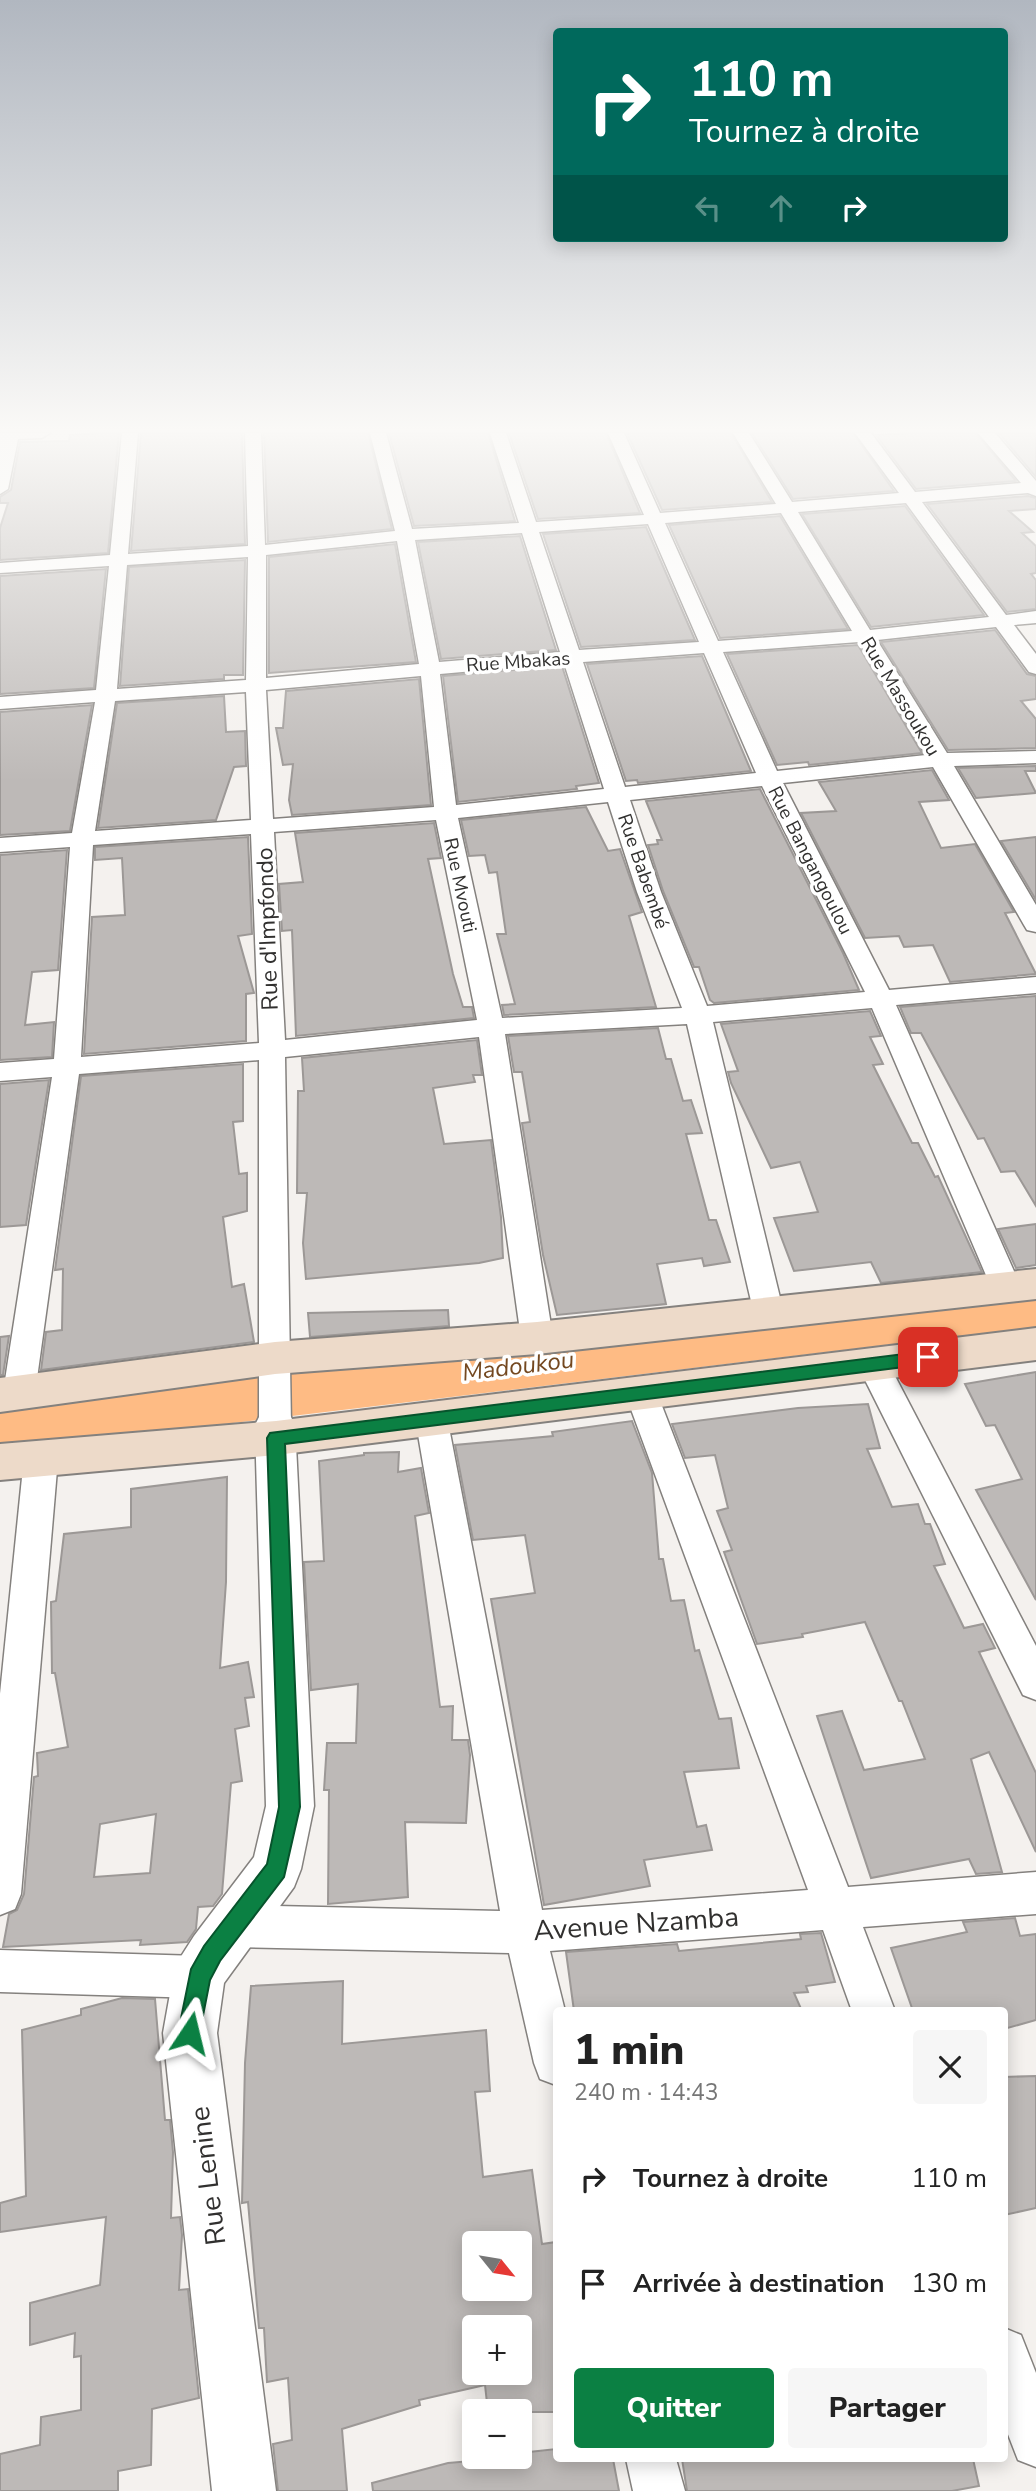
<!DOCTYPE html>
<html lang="fr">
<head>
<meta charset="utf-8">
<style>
	body { margin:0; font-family:"Nunito Sans",sans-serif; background:#f6f6f6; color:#222; height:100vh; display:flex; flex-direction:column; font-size:26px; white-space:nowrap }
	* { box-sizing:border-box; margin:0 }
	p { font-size:23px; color:#767676 }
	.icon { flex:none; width:38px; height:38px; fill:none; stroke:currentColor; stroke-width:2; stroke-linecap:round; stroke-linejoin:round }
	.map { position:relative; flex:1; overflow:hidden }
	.side { position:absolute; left:553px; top:2007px; width:455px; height:455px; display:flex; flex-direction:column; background:#fff; border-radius:7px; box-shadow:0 4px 18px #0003 }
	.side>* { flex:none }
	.banner { position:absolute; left:553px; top:28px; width:455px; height:214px; border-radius:7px; box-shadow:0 4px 18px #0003; background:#00695c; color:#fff; overflow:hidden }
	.needle { width:46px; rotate:120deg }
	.fabs { position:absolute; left:462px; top:2231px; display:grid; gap:14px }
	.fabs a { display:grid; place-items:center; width:70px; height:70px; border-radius:7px; background:#fff; box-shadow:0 4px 18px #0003; font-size:35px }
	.pin { position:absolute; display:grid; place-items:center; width:60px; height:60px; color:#fff; margin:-30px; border-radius:14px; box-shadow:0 4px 10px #0006 }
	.me { position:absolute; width:77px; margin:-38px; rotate:10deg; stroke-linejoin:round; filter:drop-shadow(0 0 5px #0008) }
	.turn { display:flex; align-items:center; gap:24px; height:147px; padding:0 21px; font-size:32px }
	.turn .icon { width:91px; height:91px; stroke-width:2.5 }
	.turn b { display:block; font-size:49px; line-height:60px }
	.lanes { display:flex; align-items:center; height:66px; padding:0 21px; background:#0003; justify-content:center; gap:35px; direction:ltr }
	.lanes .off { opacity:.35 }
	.round { display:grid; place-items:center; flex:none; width:74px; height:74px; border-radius:7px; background:#f6f6f6 }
	.summary { display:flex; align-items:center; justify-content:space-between; height:119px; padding:0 21px }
	h1 { font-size:42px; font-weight:800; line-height:52px }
	.action { display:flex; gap:14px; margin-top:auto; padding:14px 21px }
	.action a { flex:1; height:80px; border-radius:7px; background:#0b8043; color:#fff; font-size:28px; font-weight:800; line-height:80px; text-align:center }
	.action a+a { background:#f6f6f6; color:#222 }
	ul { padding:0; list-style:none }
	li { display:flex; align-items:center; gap:21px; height:105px; padding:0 21px }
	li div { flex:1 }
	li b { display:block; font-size:26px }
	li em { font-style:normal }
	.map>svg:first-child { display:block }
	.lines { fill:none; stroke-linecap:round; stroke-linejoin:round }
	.river { fill:#febb84; fill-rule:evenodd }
	.building { fill:#bdb9b7; stroke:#9c9896; stroke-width:2; fill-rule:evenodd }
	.minor-casing { stroke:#84817e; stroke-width:3 }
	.tertiary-casing { stroke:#84817e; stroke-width:3 }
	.secondary-casing { stroke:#84817e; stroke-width:4 }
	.minor { fill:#fff; fill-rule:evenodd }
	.tertiary { fill:#fff; fill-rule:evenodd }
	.secondary { fill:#eddac9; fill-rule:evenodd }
	.route { fill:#0b8043; stroke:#07532c; stroke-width:2 }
	.labels { text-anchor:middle; stroke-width:7; stroke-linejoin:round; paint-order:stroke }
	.far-street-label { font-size:19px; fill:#31302f; stroke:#fff }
	.street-label { font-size:23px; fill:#31302f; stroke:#fff }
	.water-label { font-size:24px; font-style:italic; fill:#744820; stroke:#fff }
	.near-street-label { font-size:28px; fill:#31302f; stroke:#fff }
</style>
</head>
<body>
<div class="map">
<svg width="1036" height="2491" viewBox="0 0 1036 2491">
	<rect width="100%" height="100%" fill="#f4f1ee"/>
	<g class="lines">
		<path class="river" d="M 1036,1283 L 1036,1327 L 0,1451 L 0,1401 Z"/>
	</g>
	<g class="building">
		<path d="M 106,433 L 119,433 L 108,553 L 0,560 L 0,528 L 8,503 L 0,503 L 0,497 L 11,490 L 20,442 L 69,441 L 70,435 Z"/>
		<path d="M 141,433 L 242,433 L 245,544 L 131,551 Z"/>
		<path d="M 264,433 L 368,433 L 392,529 L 268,542 Z"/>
		<path d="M 389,433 L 488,433 L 515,521 L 414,526 Z"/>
		<path d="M 509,433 L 606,433 L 640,513 L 538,519 Z"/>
		<path d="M 627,433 L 731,433 L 772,502 L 662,510 Z"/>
		<path d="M 752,433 L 853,433 L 894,491 L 793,499 Z"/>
		<path d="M 917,433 L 976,433 L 1016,481 L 916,489 L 876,435 Z"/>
		<path d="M 999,433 L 1036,433 L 1036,477 Z"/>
		<path d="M 1028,496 L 1036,498 L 1036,509 L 1009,511 L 1033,532 L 1022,533 L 1036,546 L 1036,573 L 1031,574 L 1036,580 L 1036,609 L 1007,612 L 927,504 Z"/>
		<path d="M 905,506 L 984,615 L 871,627 L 802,514 Z"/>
		<path d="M 780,516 L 848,629 L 720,638 L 669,525 Z"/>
		<path d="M 646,527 L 695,640 L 581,647 L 543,534 Z"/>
		<path d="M 520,536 L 556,650 L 441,659 L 418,542 Z"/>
		<path d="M 395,544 L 416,662 L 269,673 L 269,557 Z"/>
		<path d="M 245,560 L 243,675 L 224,675 L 224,679 L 120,686 L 129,567 Z"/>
		<path d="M 106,569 L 94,688 L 0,694 L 0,576 Z"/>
		<path d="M 995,630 L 1027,674 L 1036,676 L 1036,699 L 1021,701 L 1036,719 L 1036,748 L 948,750 L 881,642 Z"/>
		<path d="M 858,645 L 922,753 L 809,765 L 808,762 L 777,765 L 727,654 Z"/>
		<path d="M 702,656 L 751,771 L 638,783 L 637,780 L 626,781 L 587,664 Z"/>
		<path d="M 562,666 L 599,783 L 576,786 L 577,789 L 458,802 L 443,676 Z"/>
		<path d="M 419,679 L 431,805 L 292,815 L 289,800 L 293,764 L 283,765 L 276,728 L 283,728 L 286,691 Z"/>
		<path d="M 224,696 L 226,732 L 245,731 L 246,766 L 234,767 L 216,820 L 98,828 L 117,703 Z"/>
		<path d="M 92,705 L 70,831 L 0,835 L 0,712 Z"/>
		<path d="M 1036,766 L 1036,771 L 1025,771 L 1036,793 L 976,798 L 958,768 Z"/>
		<path d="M 932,770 L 949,800 L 919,802 L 941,848 L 975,844 L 1014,912 L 1005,913 L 1036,974 L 950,982 L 933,945 L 904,947 L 899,936 L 865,938 L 801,813 L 836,811 L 819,782 Z"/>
		<path d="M 760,789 L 843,953 L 859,990 L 714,1003 L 710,1000 L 699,967 L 694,967 L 663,891 L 648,845 L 658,844 L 657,840 L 662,840 L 646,801 Z"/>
		<path d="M 586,807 L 608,851 L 620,849 L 642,912 L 629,916 L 656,1007 L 504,1015 L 502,1005 L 515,1004 L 497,934 L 506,934 L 497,872 L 489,873 L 485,855 L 469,856 L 461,820 Z"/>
		<path d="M 434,823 L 441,858 L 428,859 L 453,974 L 463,1007 L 472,1007 L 474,1018 L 296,1036 L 292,930 L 282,931 L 279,884 L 303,882 L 295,833 Z"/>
		<path d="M 248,837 L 252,934 L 238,936 L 254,993 L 246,994 L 246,1041 L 84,1054 L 92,917 L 125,915 L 122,858 L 95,860 L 95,847 Z"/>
		<path d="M 1036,837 L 1036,900 L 1001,841 Z"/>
		<path d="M 67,850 L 58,970 L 32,972 L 25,1025 L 54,1022 L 52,1057 L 0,1060 L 0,855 Z"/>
		<path d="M 1036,996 L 1036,1206 L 1015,1171 L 1001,1172 L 984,1138 L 978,1139 L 921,1033 L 911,1033 L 900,1007 Z"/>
		<path d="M 870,1011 L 881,1036 L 870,1037 L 883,1064 L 873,1065 L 912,1143 L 918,1143 L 935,1177 L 938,1176 L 982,1272 L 881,1283 L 871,1262 L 794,1271 L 774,1218 L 818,1212 L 800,1162 L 771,1168 L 731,1083 L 728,1072 L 738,1071 L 721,1024 Z"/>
		<path d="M 658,1028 L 666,1059 L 671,1059 L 683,1101 L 691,1100 L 702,1133 L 686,1134 L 709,1220 L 716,1220 L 730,1262 L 704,1266 L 702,1258 L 657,1264 L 666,1304 L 557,1315 L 543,1255 L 522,1123 L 530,1122 L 522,1072 L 514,1072 L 508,1036 Z"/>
		<path d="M 477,1040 L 482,1075 L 473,1075 L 475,1082 L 433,1088 L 444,1144 L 491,1140 L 501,1217 L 503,1258 L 479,1263 L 306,1279 L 303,1243 L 307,1193 L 297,1193 L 298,1091 L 304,1091 L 302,1058 Z"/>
		<path d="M 243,1064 L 243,1121 L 233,1122 L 239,1174 L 247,1173 L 247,1211 L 223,1217 L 232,1287 L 244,1284 L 254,1342 L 41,1370 L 46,1332 L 62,1330 L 63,1269 L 55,1270 L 81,1076 Z"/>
		<path d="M 49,1080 L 26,1225 L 0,1227 L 0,1084 Z"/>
		<path d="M 1036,1224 L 1036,1265 L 1016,1268 L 998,1229 Z"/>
		<path d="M 448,1310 L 449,1326 L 310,1337 L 308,1313 Z"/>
		<path d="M 9,1336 L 3,1375 L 0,1375 L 0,1337 Z"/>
		<path d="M 1036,1372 L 1036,1600 L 976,1490 L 1022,1479 L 995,1425 L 986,1426 L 965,1384 Z"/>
		<path d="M 868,1404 L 880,1448 L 867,1449 L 892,1507 L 918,1504 L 925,1524 L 930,1524 L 945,1564 L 934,1566 L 964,1628 L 983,1624 L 995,1648 L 979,1652 L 1036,1773 L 1036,1852 L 989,1752 L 971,1759 L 1002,1872 L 976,1874 L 969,1859 L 871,1878 L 817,1716 L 842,1711 L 864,1770 L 925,1759 L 902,1701 L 899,1701 L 865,1622 L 802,1634 L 803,1637 L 757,1644 L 724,1552 L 732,1550 L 717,1511 L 728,1508 L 715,1455 L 685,1458 L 672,1424 L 798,1408 Z"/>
		<path d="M 632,1421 L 652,1473 L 659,1559 L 663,1559 L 671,1601 L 684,1600 L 695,1651 L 699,1650 L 719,1719 L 731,1718 L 739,1768 L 684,1772 L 697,1827 L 706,1825 L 712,1850 L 644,1860 L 650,1886 L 544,1905 L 491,1599 L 535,1593 L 525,1535 L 473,1540 L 455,1445 L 553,1436 L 552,1432 Z"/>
		<path d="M 399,1452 L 398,1472 L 421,1468 L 429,1513 L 415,1516 L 440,1707 L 453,1706 L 452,1740 L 468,1740 L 470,1755 L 466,1823 L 405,1822 L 408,1897 L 328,1904 L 329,1790 L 324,1790 L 327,1743 L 356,1743 L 358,1684 L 311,1690 L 304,1562 L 324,1561 L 319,1461 L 364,1455 L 364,1453 Z"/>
		<path d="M 227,1477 L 226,1582 L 220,1668 L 248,1662 L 254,1697 L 245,1698 L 249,1726 L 235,1729 L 242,1781 L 231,1783 L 222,1894 L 213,1906 L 198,1907 L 196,1929 L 187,1942 L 140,1945 L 141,1940 L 3,1947 L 9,1914 L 17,1910 L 24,1894 L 34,1777 L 38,1776 L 37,1753 L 68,1747 L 55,1673 L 52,1673 L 51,1602 L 56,1601 L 64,1534 L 131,1527 L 131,1489 ZM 156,1814 L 150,1873 L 94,1877 L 100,1824 Z"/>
		<path d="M 1015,1918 L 1020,1936 L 1036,1934 L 1036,2020 L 1004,2029 L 1004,2011 L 913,2011 L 891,1948 L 967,1932 L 963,1922 Z"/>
		<path d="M 821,1933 L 835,1982 L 806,1986 L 808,1992 L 794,1993 L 802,2011 L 574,2011 L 566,1952 L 677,1944 L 679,1951 L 801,1939 L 800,1934 Z"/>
		<path d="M 343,1981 L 342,2044 L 486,2030 L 490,2091 L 475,2092 L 483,2177 L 532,2170 L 542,2244 L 556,2242 L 556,2412 L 488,2412 L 485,2385 L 419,2400 L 420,2405 L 342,2429 L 347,2491 L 278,2491 L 273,2444 L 292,2440 L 288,2378 L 267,2382 L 264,2328 L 259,2328 L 248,2202 L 242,2203 L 245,2063 L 251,1986 ZM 474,2244 L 520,2244 L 520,2289 L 474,2289 ZM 474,2328 L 520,2328 L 520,2373 L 474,2373 Z"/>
		<path d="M 122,1998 L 155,1999 L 165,2120 L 170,2120 L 173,2152 L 171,2218 L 180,2217 L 182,2235 L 179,2290 L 188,2289 L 199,2398 L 152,2409 L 151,2465 L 118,2471 L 118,2491 L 0,2491 L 0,2454 L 40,2445 L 41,2417 L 81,2410 L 81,2356 L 74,2357 L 75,2333 L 30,2345 L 30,2303 L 100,2285 L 106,2217 L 0,2232 L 0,2203 L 26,2196 L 22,2030 L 81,2015 L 81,2009 Z"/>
		<path d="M 1036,2076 L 1036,2208 L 1004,2215 L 1004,2077 Z"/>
		<path d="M 556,2449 L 556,2459 L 613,2459 L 619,2491 L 373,2491 L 372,2483 L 448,2463 L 520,2457 L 520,2453 Z"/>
		<path d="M 682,2459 L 973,2459 L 979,2486 L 952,2491 L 687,2491 Z"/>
	</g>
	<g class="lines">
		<g class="minor-casing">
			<g id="minor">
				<path d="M 0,433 L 50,433 L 42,438 L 18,439 L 8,489 L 0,494 Z"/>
				<path d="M 122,433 L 138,433 L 128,554 L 248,546 L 245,433 L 261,433 L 265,545 L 395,531 L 370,433 L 386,433 L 412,529 L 519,523 L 490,433 L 506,433 L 536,522 L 644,515 L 608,433 L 624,433 L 660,513 L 776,504 L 733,433 L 749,433 L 792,502 L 899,493 L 855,433 L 871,433 L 915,492 L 1021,483 L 978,433 L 995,433 L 1036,481 L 1036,496 L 1028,493 L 922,502 L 1006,615 L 1036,611 L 1036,623 L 1014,625 L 1036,654 L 1036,674 L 1029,672 L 996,627 L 877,640 L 947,753 L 1036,751 L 1036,763 L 954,766 L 1036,905 L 1036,932 L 1027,930 L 1024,925 L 933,767 L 783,783 L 889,990 L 1036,977 L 1036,993 L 896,1005 L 1021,1287 L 1017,1295 L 1006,1298 L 995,1295 L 991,1287 L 872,1008 L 713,1022 L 784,1314 L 780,1322 L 769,1326 L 758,1322 L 754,1314 L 687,1024 L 505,1034 L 553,1338 L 548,1347 L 537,1350 L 526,1347 L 521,1338 L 479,1037 L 285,1057 L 291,1425 L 287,1434 L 275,1438 L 263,1434 L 259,1425 L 259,1060 L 79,1074 L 35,1393 L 30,1402 L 19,1406 L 8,1402 L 3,1393 L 52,1077 L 0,1081 L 0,1063 L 54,1059 L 70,847 L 0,852 L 0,838 L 72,833 L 95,702 L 0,709 L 0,697 L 96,690 L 109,566 L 0,573 L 0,563 L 110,555 ZM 906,503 L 989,617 L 870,630 L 798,512 ZM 781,513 L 852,631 L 718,641 L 665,523 ZM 648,524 L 699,642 L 579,650 L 539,532 ZM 522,533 L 560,652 L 439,662 L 415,540 ZM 397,541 L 419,664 L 266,678 L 266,555 ZM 248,557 L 246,680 L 117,689 L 127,565 ZM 859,642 L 926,755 L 777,771 L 723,652 ZM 704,653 L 756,773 L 625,787 L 583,662 ZM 564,663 L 604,789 L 456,805 L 440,674 ZM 421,676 L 434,807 L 273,819 L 266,690 ZM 246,692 L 251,820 L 95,831 L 115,701 ZM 762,786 L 865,992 L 707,1006 L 661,892 L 630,800 ZM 608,802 L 637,892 L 682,1008 L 502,1018 L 458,818 ZM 436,820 L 477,1020 L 285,1040 L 274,832 ZM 251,834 L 259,1043 L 81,1057 L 93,845 Z"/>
				<path d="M 873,1352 L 884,1355 L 1036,1646 L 1036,1700 L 1023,1695 L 857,1364 L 862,1355 Z"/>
				<path d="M 641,1380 L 652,1384 L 657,1393 L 848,1887 L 1036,1872 L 1036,1914 L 863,1927 L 895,2011 L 852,2011 L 823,1930 L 550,1951 L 565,2011 L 556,2011 L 556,2085 L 540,2079 L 534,2063 L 509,1953 L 235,1947 L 220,1941 L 214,1926 L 220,1911 L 235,1905 L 500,1911 L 415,1417 L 419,1408 L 431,1404 L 443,1408 L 447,1417 L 542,1910 L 808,1890 L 625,1393 L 630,1384 Z"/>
				<path d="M 41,1444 L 53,1448 L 58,1458 L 21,1894 L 15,1909 L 0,1915 L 0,1694 L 24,1458 L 29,1448 Z"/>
				<path d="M 0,1950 L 199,1956 L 214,1962 L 220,1977 L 214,1992 L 199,1998 L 0,1992 Z"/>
				<path d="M 1004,2328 L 1021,2335 L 1036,2373 L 1036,2467 L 1018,2460 L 1004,2424 Z"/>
				<path d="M 626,2459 L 676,2459 L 685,2491 L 633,2491 Z"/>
			</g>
		</g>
		<g class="tertiary-casing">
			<path id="tertiary" d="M 275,1409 L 289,1413 L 295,1425 L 314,1806 L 301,1869 L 294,1887 L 224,1983 L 217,2033 L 276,2491 L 212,2491 L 163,2033 L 173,1977 L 180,1958 L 194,1936 L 254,1857 L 266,1806 L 255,1425 L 261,1413 Z"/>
		</g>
		<g class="secondary-casing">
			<g id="secondary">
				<path d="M 1036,1269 L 1036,1299 L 537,1354 L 275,1374 L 0,1412 L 0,1378 L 275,1342 L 537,1322 Z"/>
				<path d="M 1036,1328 L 1036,1360 L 276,1455 L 0,1480 L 0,1444 L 276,1421 Z"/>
			</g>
		</g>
		<use href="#minor" class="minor"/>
		<use href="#tertiary" class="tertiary"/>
		<use href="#secondary" class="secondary"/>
	</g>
	<linearGradient id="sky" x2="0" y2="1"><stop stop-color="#b1b7c0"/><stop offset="0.55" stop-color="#faf9f7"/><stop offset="1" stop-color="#faf9f7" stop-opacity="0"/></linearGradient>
	<rect width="1036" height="782" fill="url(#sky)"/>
	<path class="route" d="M 928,1351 L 936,1357 L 928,1364 L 285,1444 L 300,1807 L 284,1877 L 220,1961 L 210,1980 L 198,2041 L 190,2045 L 182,2041 L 178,2033 L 191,1969 L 204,1946 L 267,1864 L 279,1807 L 267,1438 L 270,1433 Z"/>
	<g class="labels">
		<g class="far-street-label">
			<text transform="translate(518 661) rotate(-4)" y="7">Rue Mbakas</text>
			<text transform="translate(901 696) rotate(59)" y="7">Rue Massoukou</text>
			<text transform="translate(811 860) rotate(63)" y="7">Rue Bangangoulou</text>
			<text transform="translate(644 871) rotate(71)" y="7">Rue Babembé</text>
			<text transform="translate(461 885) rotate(78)" y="7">Rue Mvouti</text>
		</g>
		<g class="street-label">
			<text transform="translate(267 929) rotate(-92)" y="8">Rue d'Impfondo</text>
		</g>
		<g class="water-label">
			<text transform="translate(518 1366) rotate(-7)" y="8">Madoukou</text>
		</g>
		<g class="near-street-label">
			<text transform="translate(636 1923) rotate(-4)" y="10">Avenue Nzamba</text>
			<text transform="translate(207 2176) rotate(-97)" y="10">Rue Lenine</text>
		</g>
	</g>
</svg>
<div class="fabs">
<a><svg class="needle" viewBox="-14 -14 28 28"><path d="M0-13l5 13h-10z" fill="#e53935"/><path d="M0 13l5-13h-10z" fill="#767676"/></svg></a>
<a>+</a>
<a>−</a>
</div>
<div class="pin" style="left:928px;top:1357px;background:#d93025"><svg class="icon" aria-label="arrive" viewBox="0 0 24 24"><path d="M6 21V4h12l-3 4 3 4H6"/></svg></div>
<svg class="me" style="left:190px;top:2033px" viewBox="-20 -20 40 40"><path d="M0-17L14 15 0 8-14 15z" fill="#0b8043" stroke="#fff" stroke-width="4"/></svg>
<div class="banner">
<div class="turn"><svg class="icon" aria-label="right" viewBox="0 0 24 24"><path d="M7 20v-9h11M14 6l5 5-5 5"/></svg><div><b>110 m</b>Tournez à droite</div></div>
<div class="lanes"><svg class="icon off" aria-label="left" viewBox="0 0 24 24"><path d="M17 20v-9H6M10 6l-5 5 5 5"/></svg><svg class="icon off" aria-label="ahead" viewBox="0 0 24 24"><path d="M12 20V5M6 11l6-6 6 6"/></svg><svg class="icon" aria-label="right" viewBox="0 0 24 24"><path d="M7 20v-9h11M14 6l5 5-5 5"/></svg></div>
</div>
<section class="side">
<div class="summary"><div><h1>1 min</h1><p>240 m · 14:43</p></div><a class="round"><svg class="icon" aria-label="close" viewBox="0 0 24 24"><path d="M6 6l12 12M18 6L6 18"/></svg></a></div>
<ul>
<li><svg class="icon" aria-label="right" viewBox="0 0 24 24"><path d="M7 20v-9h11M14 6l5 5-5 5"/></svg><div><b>Tournez à droite</b></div><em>110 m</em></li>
<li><svg class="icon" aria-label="arrive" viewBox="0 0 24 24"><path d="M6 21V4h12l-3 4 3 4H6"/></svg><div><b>Arrivée à destination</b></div><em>130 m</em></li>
</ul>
<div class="action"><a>Quitter</a><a>Partager</a></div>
</section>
</div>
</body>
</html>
